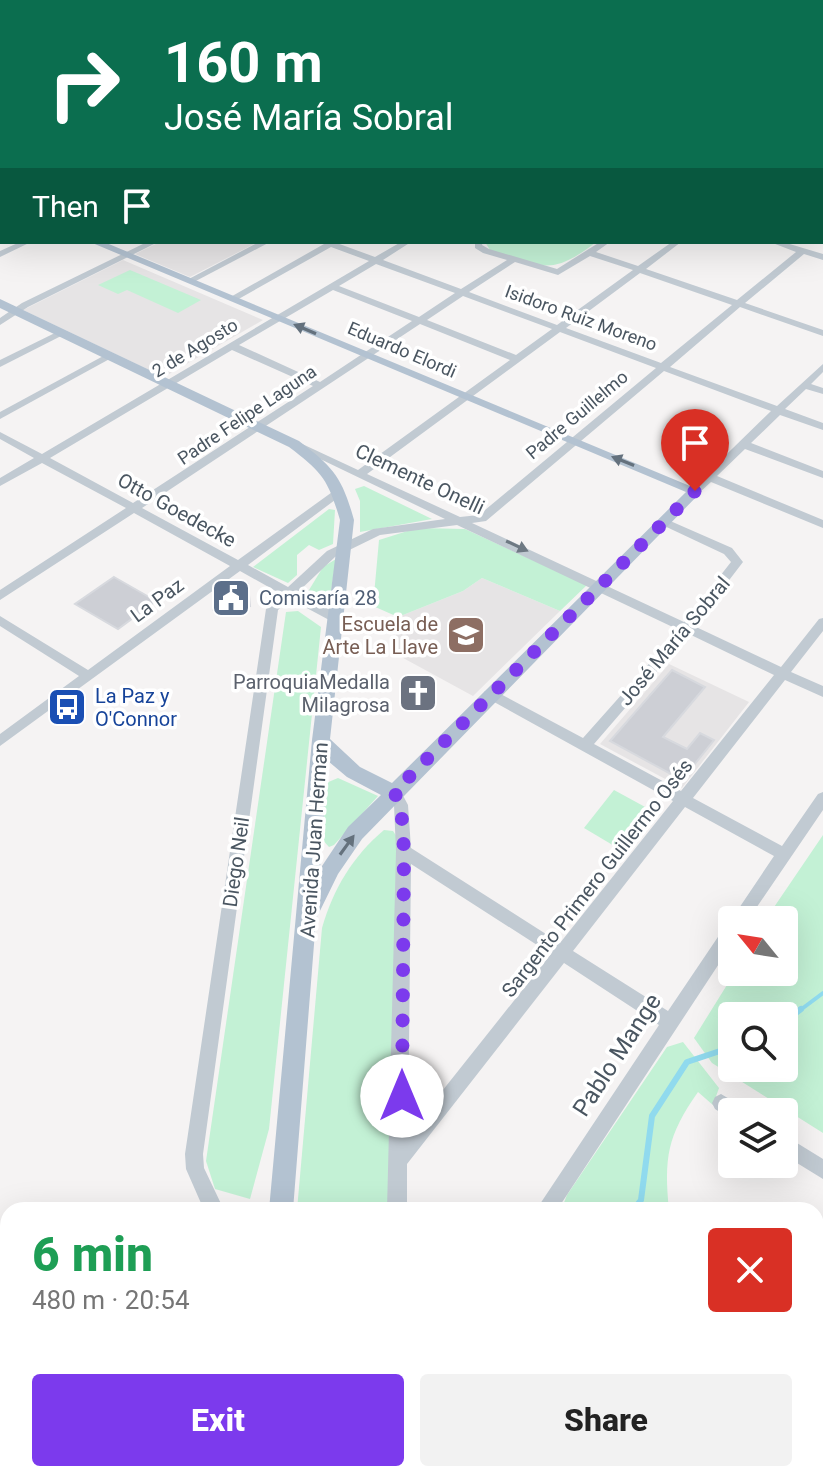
<!DOCTYPE html>
<html lang="en">
<head>
<meta charset="utf-8">
<style>
	body { margin:0; font-family:Roboto,sans-serif; background:#f2f2f2; color:#222; height:100vh; display:flex; flex-direction:column; font-size:30px; white-space:nowrap }
	* { box-sizing:border-box; margin:0 }
	p { font-size:26px; color:#767676 }
	.icon { flex:none; width:44px; height:44px; fill:none; stroke:currentColor; stroke-width:2; stroke-linecap:round; stroke-linejoin:round }
	.map { position:relative; flex:1; overflow:hidden }
	.panel { position:absolute; left:0px; top:1202px; width:824px; height:280px; display:flex; flex-direction:column; background:#fff; border-radius:24px 24px 0 0; box-shadow:0 8px 32px #0002 }
	.panel>* { flex:none }
	.banner { position:absolute; left:0px; top:0px; width:824px; height:244px; box-shadow:0 8px 32px #0002; background:#0b6e4f; color:#fff; overflow:hidden }
	.needle { width:52px; rotate:300deg }
	.fabs { position:absolute; left:718px; top:906px; display:grid; gap:16px }
	.fabs a { display:grid; place-items:center; width:80px; height:80px; border-radius:8px; background:#fff; box-shadow:0 8px 32px #0002; font-size:40px }
	.pin { position:absolute; display:grid; place-items:center; width:68px; height:68px; color:#fff; margin:-82px -34px; border-radius:50% 50% 50% 0; rotate:-45deg; box-shadow:0 0 8px #0007 }
	.pin .icon { rotate:45deg }
	.me { position:absolute; width:88px; margin:-44px; rotate:0deg; stroke-linejoin:round; filter:drop-shadow(0 0 6px #0008) }
	.turn { display:flex; align-items:center; gap:28px; height:168px; padding:0 32px; font-size:36px }
	.turn .icon { width:104px; height:104px; stroke-width:2.5 }
	.turn b { display:block; font-size:56px; line-height:68px }
	.then { display:flex; align-items:center; height:76px; padding:0 32px; background:#0003; gap:16px; font-size:30px }
	.round { display:grid; place-items:center; flex:none; width:84px; height:84px; border-radius:8px; background:#f2f2f2 }
	.headline { display:flex; align-items:center; justify-content:space-between; height:136px; padding:0 32px }
	h1 { font-size:48px; font-weight:800; line-height:60px; color:#1e9e55 }
	.button { display:flex; gap:16px; margin-top:auto; padding:16px 32px }
	.button a { flex:1; height:92px; border-radius:8px; background:#7c3aed; color:#fff; font-size:32px; font-weight:800; line-height:92px; text-align:center }
	.button a+a { background:#f2f2f2; color:#222 }
	.map>svg:first-child { display:block }
	.education { fill:#e6e4e5 }
	.green { fill:#c3f1d5; fill-rule:evenodd }
	.lines { fill:none; stroke-linecap:round; stroke-linejoin:round }
	.stream-far1 { stroke:#90daee; stroke-width:4 }
	.stream { stroke:#90daee; stroke-width:6 }
	.building { fill:#cdcfd5; stroke:#d7d9de; stroke-width:2 }
	.minor { fill:#c1cad2; fill-rule:evenodd }
	.major { fill:#b3c2d1; fill-rule:evenodd }
	.oneway { fill:#64717d }
	.oneway2 { fill:#6e7983 }
	.route { stroke:#7c3aed; stroke-width:14; stroke-dasharray:0 25.2 }
	.labels { text-anchor:middle; stroke-width:7; stroke-linejoin:round; paint-order:stroke }
	.far-street-label { font-size:18px; fill:#4a5661; stroke:#fff }
	.street-label { font-size:20px; fill:#4a5661; stroke:#fff }
	.service-label { font-size:20px; fill:#4e5e75; stroke:#fff; text-anchor:start }
	.education-label { font-size:20px; fill:#785e54; stroke:#fff; text-anchor:end }
	.worship-label { font-size:20px; fill:#5b616d; stroke:#fff; text-anchor:end }
	.transit-label { font-size:20px; fill:#164399; stroke:#fff; text-anchor:start }
	.near-street-label { font-size:24px; fill:#4a5661; stroke:#fff }
</style>
</head>
<body>
<div class="map">
<svg width="823" height="1482" viewBox="0 0 823 1482">
	<rect width="100%" height="100%" fill="#f5f3f3"/>
	<g class="education">
		<path d="M 160,242 L 258,242 L 190,277 L 135,254 Z"/>
		<path d="M 123,260 L 263,320 L 164,377 L 23,310 Z"/>
		<path d="M 482,578 L 560,611 L 473,696 L 394,653 L 398,617 L 463,591 Z"/>
		<path d="M 669,664 L 749,702 L 682,788 L 600,744 Z"/>
	</g>
	<g class="green">
		<path d="M 485,242 L 596,242 C 550,278 540,266 490,250 Z"/>
		<path d="M 130,270 L 201,300 L 178,313 L 127,290 L 118,294 L 98,285 Z"/>
		<path d="M 364,486 L 432,519 L 360,532 L 360,501 L 355,489 Z"/>
		<path d="M 329,509 L 335,510 L 333,544 L 319,550 L 309,545 L 297,555 L 297,575 L 288,583 L 253,567 Z"/>
		<path d="M 417,528 L 465,529 L 587,585 L 560,611 L 482,578 L 463,591 L 398,617 L 373,606 L 379,540 Z"/>
		<path d="M 336,559 L 329,603 L 326,606 L 319,604 L 309,590 L 323,567 Z"/>
		<path d="M 298,611 L 321,627 L 269,1129 L 250,1199 L 215,1189 L 206,1161 L 286,612 Z"/>
		<path d="M 338,778 L 378,796 L 334,845 L 329,847 L 321,838 L 326,783 Z"/>
		<path d="M 614,790 L 647,808 L 616,847 L 584,828 Z"/>
		<path d="M 384,830 L 393,831 L 397,837 L 388,1210 L 297,1210 L 322,928 C 333,889 353,856 384,830 Z"/>
		<path d="M 823,835 L 823,1133 L 712,1063 L 694,1038 L 735,972 L 784,972 L 784,920 L 768,920 L 768,916 ZM 732,1016 L 784,1016 L 784,1068 L 732,1068 Z"/>
		<path d="M 683,1042 L 719,1088 L 713,1105 L 698,1092 C 667,1136 664,1158 669,1210 L 561,1210 L 567,1195 L 667,1047 Z"/>
		<path d="M 274,1474 L 356,1474 L 350,1482 L 273,1482 Z"/>
	</g>
	<g class="lines">
		<path class="stream-far1" d="M 799,1011 L 823,993"/>
		<g class="stream">
			<path d="M 784,1022 L 801,1009"/>
			<path d="M 633,1210 L 641,1200 L 652,1116 L 687,1062 L 732,1047"/>
		</g>
	</g>
	<g class="building">
		<path d="M 114,577 L 156,601 L 118,629 L 75,604 Z"/>
		<path d="M 248,584 L 250,606 L 213,610 L 213,594 L 222,592 L 224,587 Z"/>
		<path d="M 672,670 L 705,687 L 663,737 L 687,749 L 700,733 L 714,740 L 682,780 L 610,741 Z"/>
	</g>
	<g class="lines">
		<g class="minor">
			<path d="M 822,27 L 823,27 L 822,32 Z"/>
			<path d="M 2,31 L 2,35 L 0,36 L 0,32 Z"/>
			<path d="M 822,52 L 823,52 L 822,57 Z"/>
			<path d="M 2,63 L 2,67 L 0,68 L 0,64 Z"/>
			<rect x="822" y="89" width="1" height="4"/>
			<rect x="0" y="99" width="2" height="4"/>
			<rect x="0" y="120" width="2" height="5"/>
			<path d="M 0,142 L 2,142 L 0,147 Z"/>
			<rect x="822" y="212" width="1" height="4"/>
			<path d="M 20,242 L 31,242 L 0,257 L 0,251 Z"/>
			<path d="M 147,242 L 158,242 L 28,307 L 0,325 L 0,318 L 22,303 Z"/>
			<path d="M 259,242 L 270,242 L 192,283 L 185,281 Z"/>
			<path d="M 322,242 L 334,242 L 375,257 L 401,242 L 411,242 L 383,260 L 461,289 L 507,260 L 483,253 L 475,248 L 475,242 L 483,242 L 482,245 L 489,249 L 557,269 L 600,242 L 610,242 L 596,252 L 638,266 L 672,242 L 681,242 L 646,269 L 737,300 L 796,252 L 770,242 L 783,242 L 823,254 L 823,260 L 804,254 L 745,303 L 823,330 L 823,336 L 740,307 L 670,367 L 777,406 L 823,364 L 823,372 L 811,384 L 823,388 L 823,394 L 806,389 L 785,409 L 823,423 L 823,430 L 780,415 L 751,443 L 823,471 L 823,478 L 745,449 L 717,476 L 823,520 L 823,528 L 711,482 L 699,493 L 691,493 L 691,489 L 771,411 L 664,371 L 486,521 L 472,523 L 684,622 L 731,562 L 724,554 L 658,523 L 660,520 L 668,520 L 732,548 L 743,562 L 694,626 L 781,667 L 819,619 L 823,618 L 823,631 L 791,672 L 823,686 L 823,697 L 785,680 L 693,798 L 782,846 L 818,794 L 823,792 L 823,810 L 748,920 L 732,920 L 732,922 L 731,920 L 774,856 L 685,807 L 573,951 L 668,1011 L 726,925 L 732,923 L 732,944 L 557,1210 L 536,1210 L 659,1025 L 564,963 L 407,1164 L 407,1210 L 387,1210 L 396,851 L 394,805 L 387,792 L 389,788 L 399,788 L 408,805 L 411,848 L 560,943 L 673,801 L 485,697 L 483,694 L 485,691 L 495,691 L 583,738 L 679,630 L 457,525 L 380,535 L 335,557 L 298,592 L 339,615 L 341,618 L 339,621 L 331,621 L 290,599 L 278,610 L 203,1154 L 204,1168 L 224,1210 L 204,1210 L 186,1169 L 185,1154 L 266,609 L 281,594 L 240,571 L 0,746 L 0,734 L 79,676 L 0,626 L 0,616 L 88,670 L 230,566 L 134,513 L 0,600 L 0,590 L 126,508 L 42,463 L 0,486 L 0,478 L 34,458 L 0,439 L 0,432 L 42,454 L 369,261 L 331,247 L 235,301 L 227,299 L 324,244 ZM 590,256 L 633,270 L 557,325 L 469,292 L 515,262 L 558,275 ZM 376,264 L 455,293 L 419,317 L 339,286 ZM 640,273 L 732,305 L 661,363 L 566,328 ZM 333,290 L 412,321 L 320,382 L 239,345 ZM 463,296 L 552,329 L 516,355 L 427,320 ZM 420,324 L 510,360 L 358,470 L 298,442 L 294,441 L 289,444 L 445,519 L 373,529 L 327,551 L 288,587 L 248,565 L 343,494 L 343,490 L 335,490 L 238,560 L 142,508 ZM 560,332 L 656,368 L 479,515 L 460,517 L 367,474 ZM 232,350 L 313,386 L 133,503 L 50,458 ZM 689,634 L 774,675 L 681,791 L 594,744 ZM 411,864 L 551,954 L 408,1134 Z"/>
			<path d="M 59,331 L 67,333 L 0,367 L 0,360 Z"/>
			<path d="M 107,354 L 115,356 L 0,419 L 0,412 Z"/>
			<path d="M 721,1094 L 741,1106 L 744,1112 L 732,1112 L 732,1120 L 715,1109 L 712,1103 L 715,1097 Z"/>
			<path d="M 784,1135 L 823,1159 L 823,1179 L 784,1155 Z"/>
			<path d="M 823,1225 L 823,1256 L 816,1259 L 816,1228 Z"/>
			<path d="M 0,1339 L 8,1342 L 8,1367 L 0,1364 Z"/>
			<path d="M 8,1398 L 8,1425 L 0,1429 L 0,1402 Z"/>
			<path d="M 103,1474 L 130,1474 L 133,1482 L 106,1482 Z"/>
			<path d="M 184,1474 L 206,1474 L 204,1482 L 182,1482 Z"/>
			<path d="M 358,1474 L 382,1474 L 379,1482 L 355,1482 Z"/>
			<path d="M 685,1474 L 714,1474 L 717,1482 L 688,1482 Z"/>
		</g>
		<g class="major">
			<rect x="0" y="198" width="2" height="7"/>
			<path d="M 90,242 L 104,242 L 702,491 L 362,839 L 338,874 L 316,919 L 293,1210 L 269,1210 L 312,740 L 340,520 C 328,479 322,472 289,447 L 0,308 L 0,299 L 299,441 C 334,468 342,477 354,520 L 330,739 L 360,767 L 392,783 L 686,492 ZM 328,761 L 347,777 L 381,795 L 348,827 L 320,869 Z"/>
			<path d="M 226,1474 L 272,1474 L 272,1482 L 223,1482 Z"/>
		</g>
	</g>
	<defs><path id="oneway-solid" d="M-6-.8H1V-3.2L6.5 0L1 3.2V.8H-6Z" transform="scale(2)"/></defs>
	<g class="oneway">
		<use href="#oneway-solid" transform="translate(305 329) rotate(-157)"/>
		<use href="#oneway-solid" transform="translate(623 461) rotate(-158)"/>
		<use href="#oneway-solid" transform="translate(347 845) rotate(-54)"/>
	</g>
	<use class="oneway2" href="#oneway-solid" transform="translate(517 546) rotate(25)"/>
	<g class="lines">
		<path class="route" d="M 402,1096 L 404,851 L 401,805 L 394,792 L 695,491"/>
	</g>
	<defs>
		<g id="civic-square" transform="scale(2)"><rect x="-9" y="-9" width="18" height="18" rx="4" fill="#5c6f8a" stroke="#fff"/><path d="M-.6-6.5H3V-4.5H.6V-3L4-1V1h2V6H-6V1h2V-1L-.6-3ZM-1.2 2.5V6h2.4V2.5Z" fill="#fff"/></g>
		<g id="school-square" transform="scale(2)"><rect x="-9" y="-9" width="18" height="18" rx="4" fill="#8d6e63" stroke="#fff"/><path d="M0-5L7-2L0 1L-7-2ZM-4 1L0 2.5L4 1V4Q0 6-4 4Z" fill="#fff"/></g>
		<g id="church-square" transform="scale(2)"><rect x="-9" y="-9" width="18" height="18" rx="4" fill="#6b7280" stroke="#fff"/><path d="M-1.2-6h2.4v3.5h3.3v2.4h-3.3V6h-2.4V-.1h-3.3v-2.4h3.3Z" fill="#fff"/></g>
		<g id="bus-square" transform="scale(2)"><rect x="-9" y="-9" width="18" height="18" rx="4" fill="#1a4fb4" stroke="#fff"/><path d="M-5-6H5V4H4V6H2V4H-2V6H-4V4H-5ZM-3.5-4V0h7V-4ZM-3.5 1.2v1.5H-2V1.2ZM2 1.2v1.5H3.5V1.2Z" fill="#fff"/></g>
	</defs>
	<g fill-rule="evenodd">
		<use href="#civic-square" x="231" y="598"/>
		<use href="#school-square" x="466" y="635"/>
		<use href="#church-square" x="418" y="693"/>
		<use href="#bus-square" x="67" y="707"/>
	</g>
	<g class="labels">
		<g class="far-street-label">
			<text transform="translate(581 318) rotate(20)" y="6">Isidoro Ruiz Moreno</text>
			<text transform="translate(195 348) rotate(-31)" y="6">2 de Agosto</text>
			<text transform="translate(402 350) rotate(23)" y="6">Eduardo Elordi</text>
			<text transform="translate(247 415) rotate(-34)" y="6">Padre Felipe Laguna</text>
			<text transform="translate(577 415) rotate(-40)" y="6">Padre Guillelmo</text>
		</g>
		<g class="street-label">
			<text transform="translate(420 479) rotate(25)" y="7">Clemente Onelli</text>
			<text transform="translate(177 510) rotate(29)" y="7">Otto Goedecke</text>
			<text transform="translate(157 600) rotate(-36)" y="7">La Paz</text>
			<text transform="translate(674 641) rotate(-50)" y="7">José María Sobral</text>
			<text transform="translate(314 840) rotate(-86)" y="7">Avenida Juan Herman</text>
			<text transform="translate(236 862) rotate(-82)" y="7">Diego Neil</text>
			<text transform="translate(597 878) rotate(-52)" y="7">Sargento Primero Guillermo Osés</text>
		</g>
		<g class="service-label">
			<text x="259" y="605">Comisaría 28</text>
		</g>
		<g class="education-label">
			<text x="438" y="631">Escuela de<tspan x="438" dy="23">Arte La Llave</tspan></text>
		</g>
		<g class="worship-label">
			<text x="390" y="689">ParroquiaMedalla<tspan x="390" dy="23">Milagrosa</tspan></text>
		</g>
		<g class="transit-label">
			<text x="95" y="703">La Paz y<tspan x="95" dy="23">O'Connor</tspan></text>
		</g>
		<g class="near-street-label">
			<text transform="translate(617 1055) rotate(-57)" y="8">Pablo Mange</text>
		</g>
	</g>
</svg>
<div class="fabs">
<a><svg class="needle" viewBox="-14 -14 28 28"><path d="M0-13l5 13h-10z" fill="#e53935"/><path d="M0 13l5-13h-10z" fill="#767676"/></svg></a>
<a><svg class="icon" aria-label="search" viewBox="0 0 24 24"><circle cx="10" cy="10" r="6"/><path d="M15 15l6 6"/></svg></a>
<a><svg class="icon" aria-label="layers" viewBox="0 0 24 24"><path d="M12 4l9 5-9 5-9-5zM3 14l9 5 9-5"/></svg></a>
</div>
<div class="pin" style="left:695px;top:491px;background:#d93025"><svg class="icon" aria-label="arrive" viewBox="0 0 24 24"><path d="M6 21V4h12l-3 4 3 4H6"/></svg></div>
<svg class="me" style="left:402px;top:1096px" viewBox="-20 -20 40 40"><circle r="19" fill="#fff"/><path d="M0-13L10 11 0 6-10 11z" fill="#7c3aed"/></svg>
<div class="banner">
<div class="turn"><svg class="icon" aria-label="right" viewBox="0 0 24 24"><path d="M7 20v-9h11M14 6l5 5-5 5"/></svg><div><b>160 m</b>José María Sobral</div></div>
<div class="then">Then<svg class="icon" aria-label="arrive" viewBox="0 0 24 24"><path d="M6 21V4h12l-3 4 3 4H6"/></svg></div>
</div>
<section class="panel">
<div class="headline"><div><h1>6 min</h1><p>480 m · 20:54</p></div><a class="round" style="background:#d93025;color:#fff"><svg class="icon" aria-label="close" viewBox="0 0 24 24"><path d="M6 6l12 12M18 6L6 18"/></svg></a></div>
<div class="button"><a>Exit</a><a>Share</a></div>
</section>
</div>
</body>
</html>
